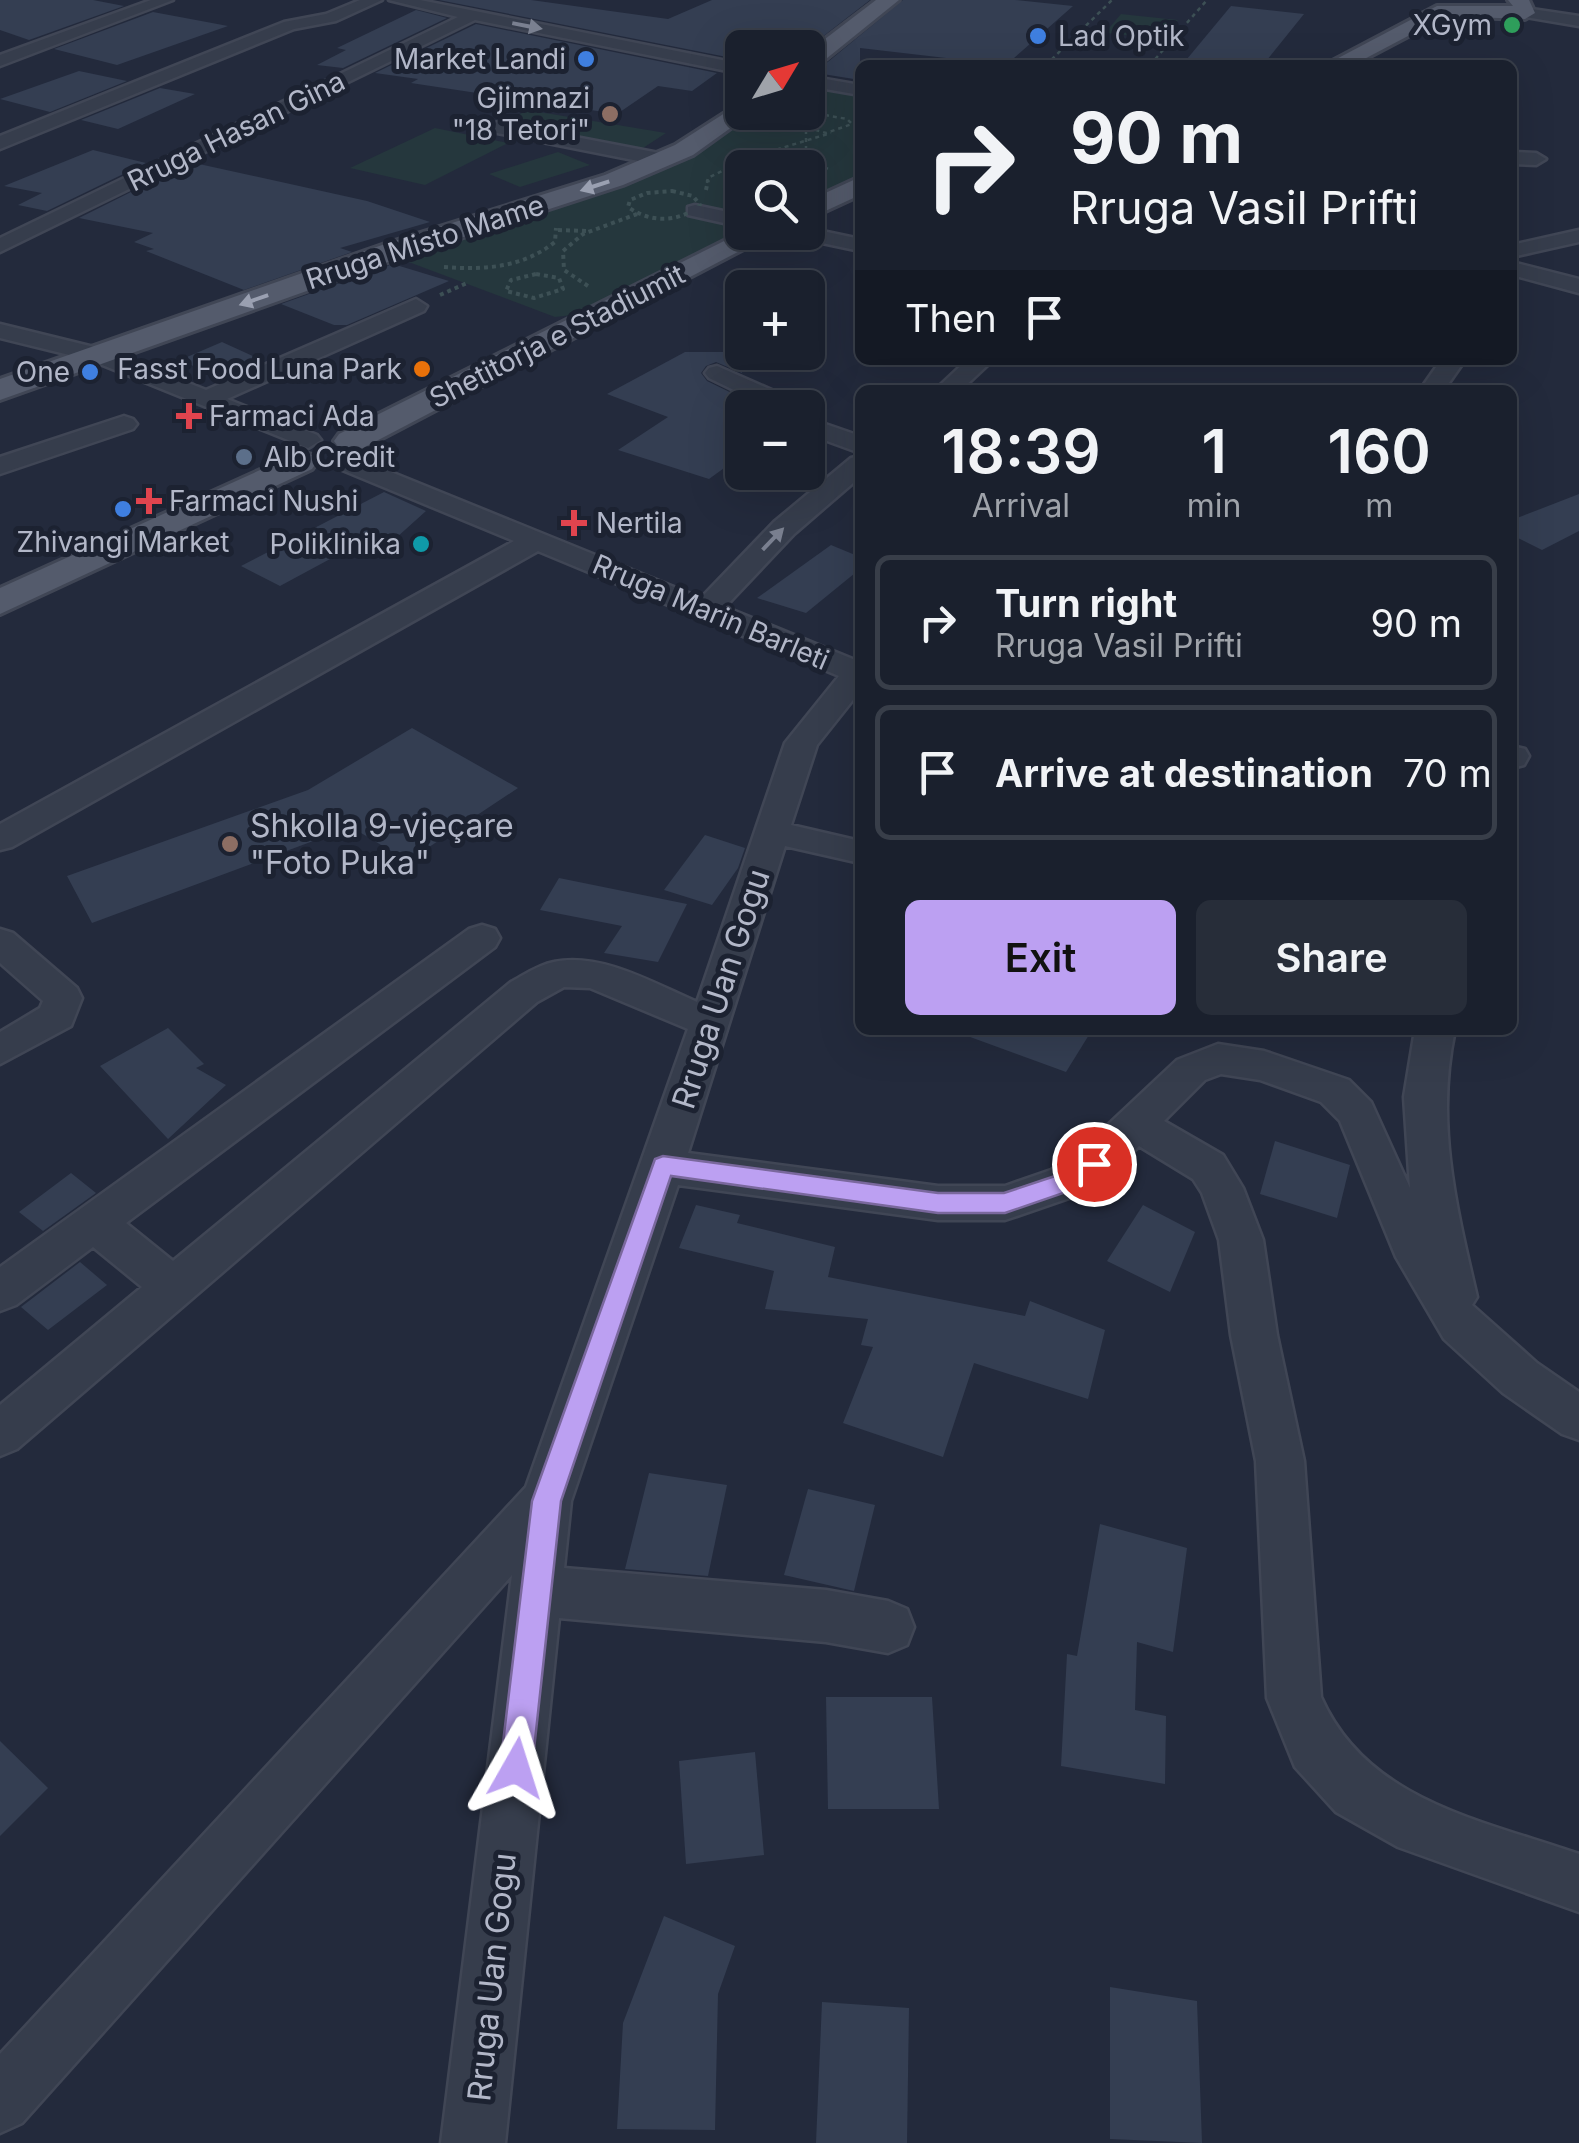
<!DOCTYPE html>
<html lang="en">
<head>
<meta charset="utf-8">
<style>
	body { margin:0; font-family:Inter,sans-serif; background:#272d39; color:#f1f3f6; height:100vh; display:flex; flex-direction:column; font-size:38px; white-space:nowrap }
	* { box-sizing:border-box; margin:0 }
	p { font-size:32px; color:#9fa3aa }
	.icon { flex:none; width:55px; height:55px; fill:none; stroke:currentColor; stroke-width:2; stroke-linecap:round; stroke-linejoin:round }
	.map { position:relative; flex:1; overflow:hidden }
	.side { position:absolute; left:855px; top:385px; width:662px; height:650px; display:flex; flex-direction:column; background:#1a202d; border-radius:15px; box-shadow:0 10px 40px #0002,0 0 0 2px #383e49 }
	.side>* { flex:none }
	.hud { position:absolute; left:855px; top:60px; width:662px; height:305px; border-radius:15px; box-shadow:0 10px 40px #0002,0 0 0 2px #383e49; background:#1a202d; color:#f1f3f6; overflow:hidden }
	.needle { width:65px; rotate:52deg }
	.tools { position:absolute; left:725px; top:30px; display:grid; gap:20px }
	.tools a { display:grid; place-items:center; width:100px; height:100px; border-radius:15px; background:#1a202d; box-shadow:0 10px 40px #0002,0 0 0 2px #383e49; font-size:50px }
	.pin { position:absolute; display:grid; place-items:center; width:85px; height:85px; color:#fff; margin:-42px; border:5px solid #fff; border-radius:50%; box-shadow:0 2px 10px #0007 }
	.me { position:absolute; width:110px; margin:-55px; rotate:6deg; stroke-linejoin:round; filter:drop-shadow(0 0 8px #0008) }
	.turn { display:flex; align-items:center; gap:35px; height:210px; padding:0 50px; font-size:45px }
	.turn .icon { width:130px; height:130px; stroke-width:2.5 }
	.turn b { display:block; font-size:70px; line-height:85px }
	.then { display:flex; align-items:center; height:95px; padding:0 50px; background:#0003; gap:20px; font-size:38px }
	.eta { display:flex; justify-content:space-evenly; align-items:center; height:170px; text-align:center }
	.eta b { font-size:60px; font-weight:600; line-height:70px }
	.action { display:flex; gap:20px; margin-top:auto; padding:20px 50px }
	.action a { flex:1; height:115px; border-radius:15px; background:#bca0f2; color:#111; font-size:40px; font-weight:600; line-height:115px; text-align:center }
	.action a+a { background:#272d39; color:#f1f3f6 }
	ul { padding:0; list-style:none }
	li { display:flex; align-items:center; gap:30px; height:135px; margin:0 20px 15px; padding:0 30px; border:5px solid #383e49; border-radius:15px }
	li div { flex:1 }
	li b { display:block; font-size:38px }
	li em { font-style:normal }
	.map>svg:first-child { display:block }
	.green { fill:#25373d }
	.building { fill:#343e52 }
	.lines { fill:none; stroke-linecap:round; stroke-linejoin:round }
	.minor-casing { stroke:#404655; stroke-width:5 }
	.major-casing { stroke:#404655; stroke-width:6 }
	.path-far1 { stroke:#3d5055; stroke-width:2.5; stroke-dasharray:4 4; stroke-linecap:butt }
	.path { stroke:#3d5055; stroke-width:4; stroke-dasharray:4 4; stroke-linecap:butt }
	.minor { fill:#363d4c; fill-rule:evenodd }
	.major { fill:#545b6c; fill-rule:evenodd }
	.oneway { fill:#7a8090 }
	.oneway2 { fill:#9aa0b1 }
	.route { fill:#bca0f2; stroke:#7a689d; stroke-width:2.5 }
	.leisure-dot { fill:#2e9e5b; stroke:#1c2231; stroke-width:4 }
	.shop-dot { fill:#3f7fe0; stroke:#1c2231; stroke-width:4 }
	.education-dot { fill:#8d6e63; stroke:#1c2231; stroke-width:4 }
	.food-dot { fill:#e8710a; stroke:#1c2231; stroke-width:4 }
	.health-dot { fill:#e0444e; stroke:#1c2231; stroke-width:4 }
	.service-dot { fill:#5c6f8a; stroke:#1c2231; stroke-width:4 }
	.culture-dot { fill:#0f9aa8; stroke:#1c2231; stroke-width:4 }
	.labels { text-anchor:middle; stroke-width:10; stroke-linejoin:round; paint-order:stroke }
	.far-poi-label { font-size:28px; fill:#b2b7c8; stroke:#1c2231; text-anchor:end }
	.far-street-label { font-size:28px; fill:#b2b7c8; stroke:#1c2231 }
	.poi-label { font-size:32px; fill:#b2b7c8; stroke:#1c2231; text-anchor:start }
	.street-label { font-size:32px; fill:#b2b7c8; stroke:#1c2231 }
</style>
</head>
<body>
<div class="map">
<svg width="1579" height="2143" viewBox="0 0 1579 2143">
	<rect width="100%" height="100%" fill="#232a3c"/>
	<g class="green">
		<path d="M 1121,14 L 1130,15 L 1178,20 L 1163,39 L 1105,33 Z"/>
		<path d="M 808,83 L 860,91 L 860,174 L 808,200 L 808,168 L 742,168 L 742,231 L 573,315 L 555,317 L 398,258 L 719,134 L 748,113 L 808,112 Z"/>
		<path d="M 527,110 L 666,133 L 640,150 L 499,126 Z"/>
		<path d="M 435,128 L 508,143 L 425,185 L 350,168 Z"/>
		<path d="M 558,152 L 590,165 L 520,187 L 489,174 Z"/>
	</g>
	<g class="building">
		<path d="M 0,0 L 93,0 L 124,6 L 29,40 L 0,30 Z"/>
		<path d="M 439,0 L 531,0 L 668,19 L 712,0 L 870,0 L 808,48 L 742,48 L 742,60 Z"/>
		<path d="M 903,0 L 1015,0 L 1073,6 L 1006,65 L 860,48 L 860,80 L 810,72 L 818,70 Z"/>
		<path d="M 1231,6 L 1304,14 L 1263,65 L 1182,65 Z"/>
		<path d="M 416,10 L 447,18 L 343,68 L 317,65 L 346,50 L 337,48 Z"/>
		<path d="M 153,12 L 228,26 L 117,65 L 54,49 Z"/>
		<path d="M 476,24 L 717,73 L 692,91 L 658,86 L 617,114 L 411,83 L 418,79 L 375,73 Z"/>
		<path d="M 79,71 L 127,81 L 50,112 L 0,99 Z"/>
		<path d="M 160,88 L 195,94 L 118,129 L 81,120 Z"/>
		<path d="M 93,150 L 146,163 L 47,211 L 18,205 L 42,193 L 4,186 Z"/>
		<path d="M 199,164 L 367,201 L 430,222 L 340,248 L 352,252 L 244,290 L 146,251 L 154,249 L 134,242 L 153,233 L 79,218 L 175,170 L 183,172 Z"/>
		<path d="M 393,264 L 449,281 L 347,325 L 334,325 L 281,304 Z"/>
		<path d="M 222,342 L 264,361 L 222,379 L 180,360 Z"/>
		<path d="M 685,352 L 742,352 L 742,373 L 716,362 L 706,366 L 701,373 L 707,381 L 742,398 L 742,455 L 709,479 L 618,450 L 668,417 L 607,394 Z"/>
		<path d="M 384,492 L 426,511 L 386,547 L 369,538 L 280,586 L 241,566 Z"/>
		<path d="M 1579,494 L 1579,531 L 1542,550 L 1512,535 L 1512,520 Z"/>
		<path d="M 831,545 L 860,557 L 860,569 L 806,613 L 757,598 Z"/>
		<path d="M 412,728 L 518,788 L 408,861 L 351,827 L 92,923 L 67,876 L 308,790 Z"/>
		<path d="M 705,835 L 745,848 L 738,868 L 712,905 L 664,890 Z"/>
		<path d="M 559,878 L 687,904 L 658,962 L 604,953 L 622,926 L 540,910 Z"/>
		<path d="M 168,1028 L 204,1064 L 196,1068 L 226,1085 L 168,1139 L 100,1066 Z"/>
		<path d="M 962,1030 L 1092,1030 L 1066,1072 L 962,1034 Z"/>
		<path d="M 1275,1141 L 1350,1165 L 1337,1218 L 1260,1194 Z"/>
		<path d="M 71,1173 L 96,1193 L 43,1231 L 19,1212 Z"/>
		<path d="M 696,1205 L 740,1215 L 737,1223 L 835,1247 L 828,1277 L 1025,1316 L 1030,1301 L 1105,1330 L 1088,1399 L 974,1363 L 943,1457 L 843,1423 L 873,1347 L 861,1345 L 868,1319 L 765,1309 L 774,1271 L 679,1248 Z"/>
		<path d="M 1143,1205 L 1195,1232 L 1170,1292 L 1107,1261 Z"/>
		<path d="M 80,1262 L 107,1285 L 48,1330 L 21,1307 Z"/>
		<path d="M 649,1473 L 727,1485 L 708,1576 L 625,1569 Z"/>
		<path d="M 808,1489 L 875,1505 L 854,1591 L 784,1575 Z"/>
		<path d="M 1100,1524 L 1187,1548 L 1173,1652 L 1137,1642 L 1135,1710 L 1166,1716 L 1165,1784 L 1061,1766 L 1067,1654 L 1077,1656 Z"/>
		<path d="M 826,1697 L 932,1697 L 939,1809 L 828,1809 Z"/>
		<path d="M 0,1741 L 48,1788 L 0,1836 Z"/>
		<path d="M 755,1752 L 764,1855 L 686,1864 L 679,1761 Z"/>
		<path d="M 664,1916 L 735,1946 L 718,1994 L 715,2130 L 617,2129 L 623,2023 Z"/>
		<path d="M 1110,1987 L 1197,2001 L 1202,2143 L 1110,2139 Z"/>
		<path d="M 822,2002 L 909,2008 L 907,2143 L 816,2143 Z"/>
	</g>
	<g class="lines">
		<g class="minor-casing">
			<g id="minor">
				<path d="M 151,0 L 173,0 L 0,66 L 0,55 Z"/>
				<path d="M 360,0 L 382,0 L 336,21 L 294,29 L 0,149 L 0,136 L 284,22 L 326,14 Z"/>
				<path d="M 389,0 L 420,0 L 742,64 L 742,74 L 475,20 L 0,252 L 0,238 L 458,17 Z"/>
				<path d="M 1525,8 L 1579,16 L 1579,26 L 1519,16 L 1519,10 Z"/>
				<path d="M 808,76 L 860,85 L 860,95 L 808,86 Z"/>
				<path d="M 498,122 L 664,154 L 674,160 L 664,166 L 492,132 L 492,124 Z"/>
				<path d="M 1512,152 L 1536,153 L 1546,159 L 1536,165 L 1512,164 Z"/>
				<path d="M 695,205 L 742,215 L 742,227 L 688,215 L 688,207 Z"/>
				<path d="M 808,228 L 860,239 L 860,251 L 789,236 L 786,232 L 808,232 Z"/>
				<path d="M 1579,230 L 1579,242 L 1512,257 L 1512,245 Z"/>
				<path d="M 1512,262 L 1579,279 L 1579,293 L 1512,275 Z"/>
				<path d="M 416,299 L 427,306 L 424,311 L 227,399 L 317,435 L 321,440 L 308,448 L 90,360 L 0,338 L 0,324 L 106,350 L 206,390 Z"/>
				<path d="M 967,360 L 993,360 L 961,390 L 935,390 Z"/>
				<path d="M 1441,360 L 1465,360 L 1444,390 L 1420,390 Z"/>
				<path d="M 717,366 L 801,403 L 804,408 L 771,408 L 709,378 L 705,373 L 709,368 Z"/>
				<path d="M 124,416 L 133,419 L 137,424 L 133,429 L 0,474 L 0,457 Z"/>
				<path d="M 808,418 L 860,436 L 860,453 L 808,434 Z"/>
				<path d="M 344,453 L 701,598 L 774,522 L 851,458 L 860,456 L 860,477 L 794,534 L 725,607 L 860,662 L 860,691 L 817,745 L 791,825 L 860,841 L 860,863 L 785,846 L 688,1153 L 938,1186 L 1005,1186 L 1051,1170 L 1079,1152 L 1177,1060 L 1218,1044 L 1264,1051 L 1349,1080 L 1371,1102 L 1410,1188 L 1404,1097 L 1415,1030 L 1455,1030 C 1435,1122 1456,1207 1477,1297 L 1472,1305 L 1537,1363 L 1579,1392 L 1579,1440 L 1562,1434 L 1503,1393 L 1444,1339 L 1396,1257 L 1340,1121 L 1321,1102 L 1260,1080 L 1221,1074 L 1205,1080 L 1164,1121 L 1223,1155 L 1243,1188 L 1263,1240 L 1277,1335 L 1304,1461 L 1321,1697 C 1367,1801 1481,1820 1579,1854 L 1579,1912 L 1398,1847 L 1336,1812 L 1295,1767 L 1267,1698 L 1256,1461 L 1231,1335 L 1219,1240 L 1202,1193 L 1193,1179 L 1139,1146 L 1109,1176 L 1081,1194 L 1005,1220 L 938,1220 L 678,1185 L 571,1501 L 564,1568 L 826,1590 L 888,1601 L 907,1609 L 914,1627 L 907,1645 L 888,1653 L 826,1642 L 559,1618 L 505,2143 L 441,2143 L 512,1575 L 22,2123 L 0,2133 L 0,2054 L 526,1487 L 688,1029 L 590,988 L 564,987 L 537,1002 L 17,1449 L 0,1456 L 0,1405 L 142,1287 L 93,1247 L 16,1305 L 0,1311 L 0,1267 L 469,929 L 482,925 L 495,929 L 500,938 L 495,947 L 126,1223 L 173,1261 L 511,982 C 524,975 538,965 554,962 C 601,952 655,984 697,1002 L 785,743 L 839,676 L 538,551 L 12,847 L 0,850 L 0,824 L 514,541 L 335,467 L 331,461 L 335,455 Z"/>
				<path d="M 1512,746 L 1525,749 L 1529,756 L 1524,765 L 1512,768 Z"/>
				<path d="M 0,929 L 13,933 L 77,988 L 82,998 L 71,1026 L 0,1064 L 0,1032 L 40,1008 L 43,1001 L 0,963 Z"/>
			</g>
		</g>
		<g class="major-casing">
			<g id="major">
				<path d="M 876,0 L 899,0 L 816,67 L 808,69 L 808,52 Z"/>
				<path d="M 1508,0 L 1529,0 L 1535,13 L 1525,19 L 1446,16 L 1353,65 L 1325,65 L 1437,6 L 1513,6 Z"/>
				<path d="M 742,102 L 742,112 L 750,114 L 693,155 L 623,185 L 405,256 L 0,400 L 0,379 L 385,244 L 605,175 L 675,145 Z"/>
				<path d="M 860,177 L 860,195 L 808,219 L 808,201 Z"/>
				<path d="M 742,232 L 776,232 L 363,448 L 339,448 L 334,441 L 339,434 Z"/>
				<path d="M 300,452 L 312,455 L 317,462 L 312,469 L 0,614 L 0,588 Z"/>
			</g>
		</g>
		<g class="path-far1">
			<path d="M 1046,65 L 1112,0"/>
			<path d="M 1150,65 L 1207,0"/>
			<path d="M 825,115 L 847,119 L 852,124 L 826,133 L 799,125 L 809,117 Z"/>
			<path d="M 806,130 L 806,157 L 828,169"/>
			<path d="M 707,183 L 708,178 L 749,158 L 831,133"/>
		</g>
		<g class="path">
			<path d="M 706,190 L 708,180"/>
			<path d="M 672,191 L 693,196 L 700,205 C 679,223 650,223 628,207 L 630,200 L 647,193 Z"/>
			<path d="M 558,230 L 586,231"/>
			<path d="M 444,267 C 484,270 522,268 555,242 L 556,228"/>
			<path d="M 536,274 L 559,278 L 563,289 L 534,298 L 506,291 L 511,280 Z"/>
			<path d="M 588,286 L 564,270 L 563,251 L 583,234 L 637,214"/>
			<path d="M 440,295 L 467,283"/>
		</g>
		<use href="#minor" class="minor"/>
		<use href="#major" class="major"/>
	</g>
	<defs><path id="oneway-solid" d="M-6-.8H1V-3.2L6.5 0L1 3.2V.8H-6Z" transform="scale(2.5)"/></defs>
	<g class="oneway">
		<use href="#oneway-solid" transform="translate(527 26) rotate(11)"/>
		<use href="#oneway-solid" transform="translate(773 539) rotate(-46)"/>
	</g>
	<g class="oneway2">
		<use href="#oneway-solid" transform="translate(595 186) rotate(162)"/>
		<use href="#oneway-solid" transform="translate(254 300) rotate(161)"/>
	</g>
	<path class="route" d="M 1094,1154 L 1103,1157 L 1106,1164 L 1075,1189 L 1005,1213 L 938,1213 L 671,1176 L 561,1501 L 532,1768 L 528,1779 L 516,1784 L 505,1779 L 500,1768 L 532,1501 L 655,1159 L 663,1156 L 938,1193 L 1004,1193 L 1058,1175 Z"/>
	<circle class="leisure-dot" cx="1512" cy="25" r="10"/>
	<g class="shop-dot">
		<circle cx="1038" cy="36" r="10"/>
		<circle cx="586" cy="59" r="10"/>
		<circle cx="90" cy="372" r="10"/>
		<circle cx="123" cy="509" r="10"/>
	</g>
	<g class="education-dot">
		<circle cx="610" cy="114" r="10"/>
		<circle cx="230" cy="844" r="10"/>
	</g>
	<circle class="food-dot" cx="422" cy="369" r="10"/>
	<g class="health-dot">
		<path d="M184 401h10v10h10v10h-10v10h-10v-10h-10v-10h10z"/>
		<path d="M144 486h10v10h10v10h-10v10h-10v-10h-10v-10h10z"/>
		<path d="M569 508h10v10h10v10h-10v10h-10v-10h-10v-10h10z"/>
	</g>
	<circle class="service-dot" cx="244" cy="457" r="10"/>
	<circle class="culture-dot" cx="421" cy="544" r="10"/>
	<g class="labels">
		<g class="far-poi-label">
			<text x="1492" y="35">XGym</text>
			<text x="1058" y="46" text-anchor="start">Lad Optik</text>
			<text x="566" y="69">Market Landi</text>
			<text x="590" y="108">Gjimnazi<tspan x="590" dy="32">"18 Tetori"</tspan></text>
			<text x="402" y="379">Fasst Food Luna Park</text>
			<text x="70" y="382">One</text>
			<text x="209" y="426" text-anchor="start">Farmaci Ada</text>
			<text x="264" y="467" text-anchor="start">Alb Credit</text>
			<text x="169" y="511" text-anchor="start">Farmaci Nushi</text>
			<text x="596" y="533" text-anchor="start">Nertila</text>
			<text x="123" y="552" text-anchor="middle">Zhivangi Market</text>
			<text x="401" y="554">Poliklinika</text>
		</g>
		<g class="far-street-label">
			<text transform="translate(236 131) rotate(-26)" y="10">Rruga Hasan Gina</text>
			<text transform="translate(425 242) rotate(-18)" y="10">Rruga Misto Mame</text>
			<text transform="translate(557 336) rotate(-27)" y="10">Shetitorja e Stadiumit</text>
			<text transform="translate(711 612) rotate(23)" y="10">Rruga Marin Barleti</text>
		</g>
		<g class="poi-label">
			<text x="250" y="837">Shkolla 9-vjeçare<tspan x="250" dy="37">"Foto Puka"</tspan></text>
		</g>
		<g class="street-label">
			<text transform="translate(721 989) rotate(-72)" y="11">Rruga Uan Gogu</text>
			<text transform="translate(492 1977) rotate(-84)" y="11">Rruga Uan Gogu</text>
		</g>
	</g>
</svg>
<div class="tools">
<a><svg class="needle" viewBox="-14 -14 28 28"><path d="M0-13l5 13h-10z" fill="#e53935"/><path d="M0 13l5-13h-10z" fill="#9fa3aa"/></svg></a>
<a><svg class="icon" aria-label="search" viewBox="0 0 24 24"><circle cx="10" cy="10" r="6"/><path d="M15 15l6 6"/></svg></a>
<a>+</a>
<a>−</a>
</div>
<div class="pin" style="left:1094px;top:1164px;background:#d93025"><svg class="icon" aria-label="arrive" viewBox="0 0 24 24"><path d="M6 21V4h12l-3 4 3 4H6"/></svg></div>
<svg class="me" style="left:516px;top:1768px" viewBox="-20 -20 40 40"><path d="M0-17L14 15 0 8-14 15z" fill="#bca0f2" stroke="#fff" stroke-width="4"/></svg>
<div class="hud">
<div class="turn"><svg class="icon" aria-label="right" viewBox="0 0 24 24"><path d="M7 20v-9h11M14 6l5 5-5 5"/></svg><div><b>90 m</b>Rruga Vasil Prifti</div></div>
<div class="then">Then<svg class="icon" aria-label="arrive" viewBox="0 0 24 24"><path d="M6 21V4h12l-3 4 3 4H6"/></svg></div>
</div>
<section class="side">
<div class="eta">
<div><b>18:39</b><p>Arrival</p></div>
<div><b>1</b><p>min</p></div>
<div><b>160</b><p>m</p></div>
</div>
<ul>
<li><svg class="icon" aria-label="right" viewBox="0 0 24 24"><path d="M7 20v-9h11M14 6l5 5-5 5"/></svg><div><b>Turn right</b><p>Rruga Vasil Prifti</p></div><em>90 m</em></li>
<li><svg class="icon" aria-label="arrive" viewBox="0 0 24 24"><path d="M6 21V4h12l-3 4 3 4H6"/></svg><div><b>Arrive at destination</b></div><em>70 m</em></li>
</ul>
<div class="action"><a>Exit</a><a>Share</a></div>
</section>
</div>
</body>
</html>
